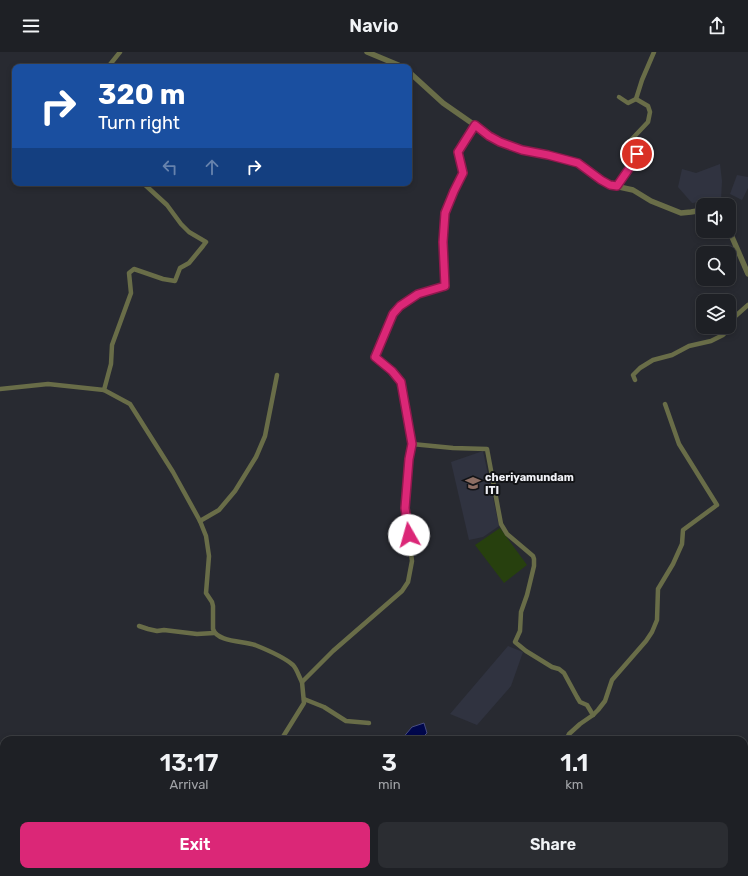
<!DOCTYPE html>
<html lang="en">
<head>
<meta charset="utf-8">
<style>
	body { margin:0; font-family:Rubik,sans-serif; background:#2b2d32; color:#f1f3f6; height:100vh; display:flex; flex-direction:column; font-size:15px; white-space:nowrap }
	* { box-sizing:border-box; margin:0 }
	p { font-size:13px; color:#a1a3a7 }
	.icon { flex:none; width:22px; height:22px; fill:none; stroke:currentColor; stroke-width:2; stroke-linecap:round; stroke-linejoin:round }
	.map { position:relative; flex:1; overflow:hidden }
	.drawer { position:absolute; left:0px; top:684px; width:748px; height:140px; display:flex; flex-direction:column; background:#1e2025; border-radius:12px 12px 0 0; box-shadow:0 2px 6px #0003,0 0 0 1px #3c3e42 }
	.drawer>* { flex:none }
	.hud { position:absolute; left:12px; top:12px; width:400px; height:122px; border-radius:8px; box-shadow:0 2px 6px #0003,0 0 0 1px #3c3e42; background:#1a4fa0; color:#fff; overflow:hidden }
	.fabs { position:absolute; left:696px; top:146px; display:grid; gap:8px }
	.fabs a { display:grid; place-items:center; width:40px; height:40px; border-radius:8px; background:#1e2025; box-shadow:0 2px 6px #0003,0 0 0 1px #3c3e42; font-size:20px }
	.pin { position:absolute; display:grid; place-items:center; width:34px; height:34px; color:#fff; margin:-17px; border:2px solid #fff; border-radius:50%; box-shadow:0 1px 4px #0007 }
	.me { position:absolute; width:44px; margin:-22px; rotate:353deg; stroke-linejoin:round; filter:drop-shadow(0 0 3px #0008) }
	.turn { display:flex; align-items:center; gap:14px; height:84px; padding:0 20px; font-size:18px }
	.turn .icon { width:52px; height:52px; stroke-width:2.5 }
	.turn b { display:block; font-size:28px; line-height:34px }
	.lanes { display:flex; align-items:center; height:38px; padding:0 20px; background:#0003; justify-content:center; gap:20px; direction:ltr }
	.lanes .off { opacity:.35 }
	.eta { display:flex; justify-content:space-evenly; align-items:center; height:68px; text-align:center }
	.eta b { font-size:24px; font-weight:600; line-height:28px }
	.button { display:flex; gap:8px; margin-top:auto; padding:8px 20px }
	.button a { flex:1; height:46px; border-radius:8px; background:#db2777; color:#fff; font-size:16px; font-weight:600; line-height:46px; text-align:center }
	.button a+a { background:#2b2d32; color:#f1f3f6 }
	header { display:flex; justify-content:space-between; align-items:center; height:52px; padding:0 20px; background:#1e2025; font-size:18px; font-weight:600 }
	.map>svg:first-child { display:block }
	.built { fill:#303340 }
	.green { fill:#27400e }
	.water { fill:#00074c; stroke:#484d7f }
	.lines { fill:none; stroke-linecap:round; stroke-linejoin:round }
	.minor { stroke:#696d48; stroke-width:4.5 }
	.tertiary { stroke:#696d48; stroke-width:5.5 }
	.route-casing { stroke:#8e194d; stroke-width:10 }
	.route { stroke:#db2777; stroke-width:7 }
	.labels { text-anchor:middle; stroke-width:4; stroke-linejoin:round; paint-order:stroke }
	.poi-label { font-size:11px; font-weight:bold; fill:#f0f1f6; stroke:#121316; text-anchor:start }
</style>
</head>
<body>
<header><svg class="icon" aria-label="menu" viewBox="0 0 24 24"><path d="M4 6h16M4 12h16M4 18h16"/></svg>Navio<svg class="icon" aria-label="share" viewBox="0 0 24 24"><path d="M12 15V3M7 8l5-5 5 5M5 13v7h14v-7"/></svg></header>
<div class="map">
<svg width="748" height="824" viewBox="0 0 748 824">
	<rect width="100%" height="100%" fill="#282a31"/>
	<g class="built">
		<path d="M 720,112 L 722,129 L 721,148 L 692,151 L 678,135 L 682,117 L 696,121 Z"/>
		<path d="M 737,123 L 748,125 L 748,136 L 742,148 L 730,142 Z"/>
		<path d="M 483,399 L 499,474 L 483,485 L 469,488 L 451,410 Z"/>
		<path d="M 508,594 L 523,600 L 511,634 L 477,673 L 450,662 Z"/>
	</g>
	<path class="green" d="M 500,476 L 527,513 L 504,531 L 475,493 Z"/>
	<path class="water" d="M 424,671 L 427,681 L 420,688 L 401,688 L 412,675 Z"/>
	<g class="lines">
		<g class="minor">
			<path d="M 108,15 L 120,0"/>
			<path d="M 619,45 L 628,51 L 636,47"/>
			<path d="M 617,134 L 637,105 L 637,102 L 629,98 L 629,94 L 631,88 L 648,70 L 650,60 L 648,54 L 636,47 L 642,28 L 654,0"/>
			<path d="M 635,328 L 633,323 L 640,316 L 653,308 L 672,303 L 689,294 L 711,289 L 723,283 L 729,277 L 731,268 L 748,253"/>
			<path d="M 0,337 L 48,332 L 104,338 L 130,352 L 173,420 L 200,469 L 206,484 L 209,504 L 206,541 L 212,550 L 213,554 L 213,577 C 217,590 243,589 255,593 C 265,597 285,606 293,613 C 297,617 299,625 302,630"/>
			<path d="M 104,338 L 111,312 L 112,293 L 131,241 L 129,221 L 134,217 L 163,227 L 175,229 L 180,216 L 189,211 L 203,194 L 206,190 L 189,180 L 181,172 L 167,153 L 143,131"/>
			<path d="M 412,392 L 453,396 L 487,397 L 501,472 L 507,482 L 533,504 L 534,507 L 534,514 L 527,543 L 521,560 L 520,579 L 515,590 L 526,599 L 552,615 L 559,617 L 564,621 L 577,645 L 580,650 L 587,653 L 593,663"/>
			<path d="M 200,469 L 219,458 L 235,439 L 256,405 L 265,384 L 277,323"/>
			<path d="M 139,574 L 148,577 L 157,579 L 164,578 L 197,582 L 214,581"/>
			<path d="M 304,647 L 324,655 L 346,669 L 369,671"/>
			<path d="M 281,688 L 304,651 L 302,630 L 333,599 L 402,539 L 408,530 L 412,509 L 405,456 L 409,407 L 412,392 L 401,331 L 392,319 L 375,305 L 393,262 L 400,254 L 418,242 L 445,234 L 443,190 L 445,161 L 454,139 L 463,121 L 457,100 L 475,73"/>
			<path d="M 566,688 L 569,682 L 580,672 L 593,663 L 598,658 L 605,649 L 612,628 L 646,589 L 652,580 L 657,568 L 658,537 L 673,512 L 682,492 L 683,478 L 717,453 L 679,392 L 665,352"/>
			<path d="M 744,807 L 748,808"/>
			<path d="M 328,820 L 337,824"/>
			<path d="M 537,820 L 538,820"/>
			<path d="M 673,824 L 677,820"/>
		</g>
		<g class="tertiary">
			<path d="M 367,0 L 403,15"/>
			<path d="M 409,20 L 443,51 L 489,83 L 500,90 L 522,98 L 548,103 L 578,111 L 601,128 L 610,133 L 633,138 L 651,149 L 681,161 L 691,160 L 703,158"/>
			<path d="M 729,178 L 748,222"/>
		</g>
	</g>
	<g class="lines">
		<g class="route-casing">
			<path id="route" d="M 409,483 L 405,456 L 409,407 L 412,392 L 401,330 L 392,319 L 375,305 L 393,262 L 400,254 L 418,242 L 445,234 L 443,190 L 445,161 L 454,139 L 463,121 L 458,100 L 475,73 L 489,84 L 500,90 L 522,98 L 548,103 L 578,111 L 601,128 L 610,133 L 617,134 L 637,105 L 637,102"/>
		</g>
		<use href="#route" class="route"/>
	</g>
	<defs>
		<g id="school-bare" transform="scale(1.2)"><path d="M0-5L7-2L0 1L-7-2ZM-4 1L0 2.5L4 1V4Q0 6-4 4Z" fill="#8d6e63" stroke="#121316" stroke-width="2.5" paint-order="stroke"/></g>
	</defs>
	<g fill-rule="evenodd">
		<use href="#school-bare" x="473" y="431"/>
	</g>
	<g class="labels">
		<g class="poi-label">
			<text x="485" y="429">cheriyamundam<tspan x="485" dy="13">ITI</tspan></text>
		</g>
	</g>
</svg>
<div class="fabs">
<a><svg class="icon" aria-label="sound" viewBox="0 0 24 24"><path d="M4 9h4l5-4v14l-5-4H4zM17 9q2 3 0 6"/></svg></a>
<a><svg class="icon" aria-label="search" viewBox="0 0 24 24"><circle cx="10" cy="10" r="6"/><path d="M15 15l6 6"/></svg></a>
<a><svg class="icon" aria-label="layers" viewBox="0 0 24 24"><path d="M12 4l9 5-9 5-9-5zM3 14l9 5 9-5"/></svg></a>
</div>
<div class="pin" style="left:637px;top:102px;background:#d93025"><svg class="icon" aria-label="arrive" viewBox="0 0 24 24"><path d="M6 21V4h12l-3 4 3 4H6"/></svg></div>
<svg class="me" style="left:409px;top:483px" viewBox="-20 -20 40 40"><circle r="19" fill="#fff"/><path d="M0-13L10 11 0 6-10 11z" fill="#db2777"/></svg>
<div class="hud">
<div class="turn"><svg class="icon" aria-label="right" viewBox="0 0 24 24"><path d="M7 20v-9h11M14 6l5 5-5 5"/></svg><div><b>320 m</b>Turn right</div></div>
<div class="lanes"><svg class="icon off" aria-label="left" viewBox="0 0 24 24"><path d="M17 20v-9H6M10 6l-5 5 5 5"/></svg><svg class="icon off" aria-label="ahead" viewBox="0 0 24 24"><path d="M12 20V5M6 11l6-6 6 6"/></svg><svg class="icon" aria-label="right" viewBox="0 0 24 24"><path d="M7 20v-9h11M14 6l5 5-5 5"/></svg></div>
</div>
<section class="drawer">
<div class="eta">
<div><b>13:17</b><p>Arrival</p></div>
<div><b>3</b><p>min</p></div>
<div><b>1.1</b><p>km</p></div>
</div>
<div class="button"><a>Exit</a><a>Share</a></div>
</section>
</div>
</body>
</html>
